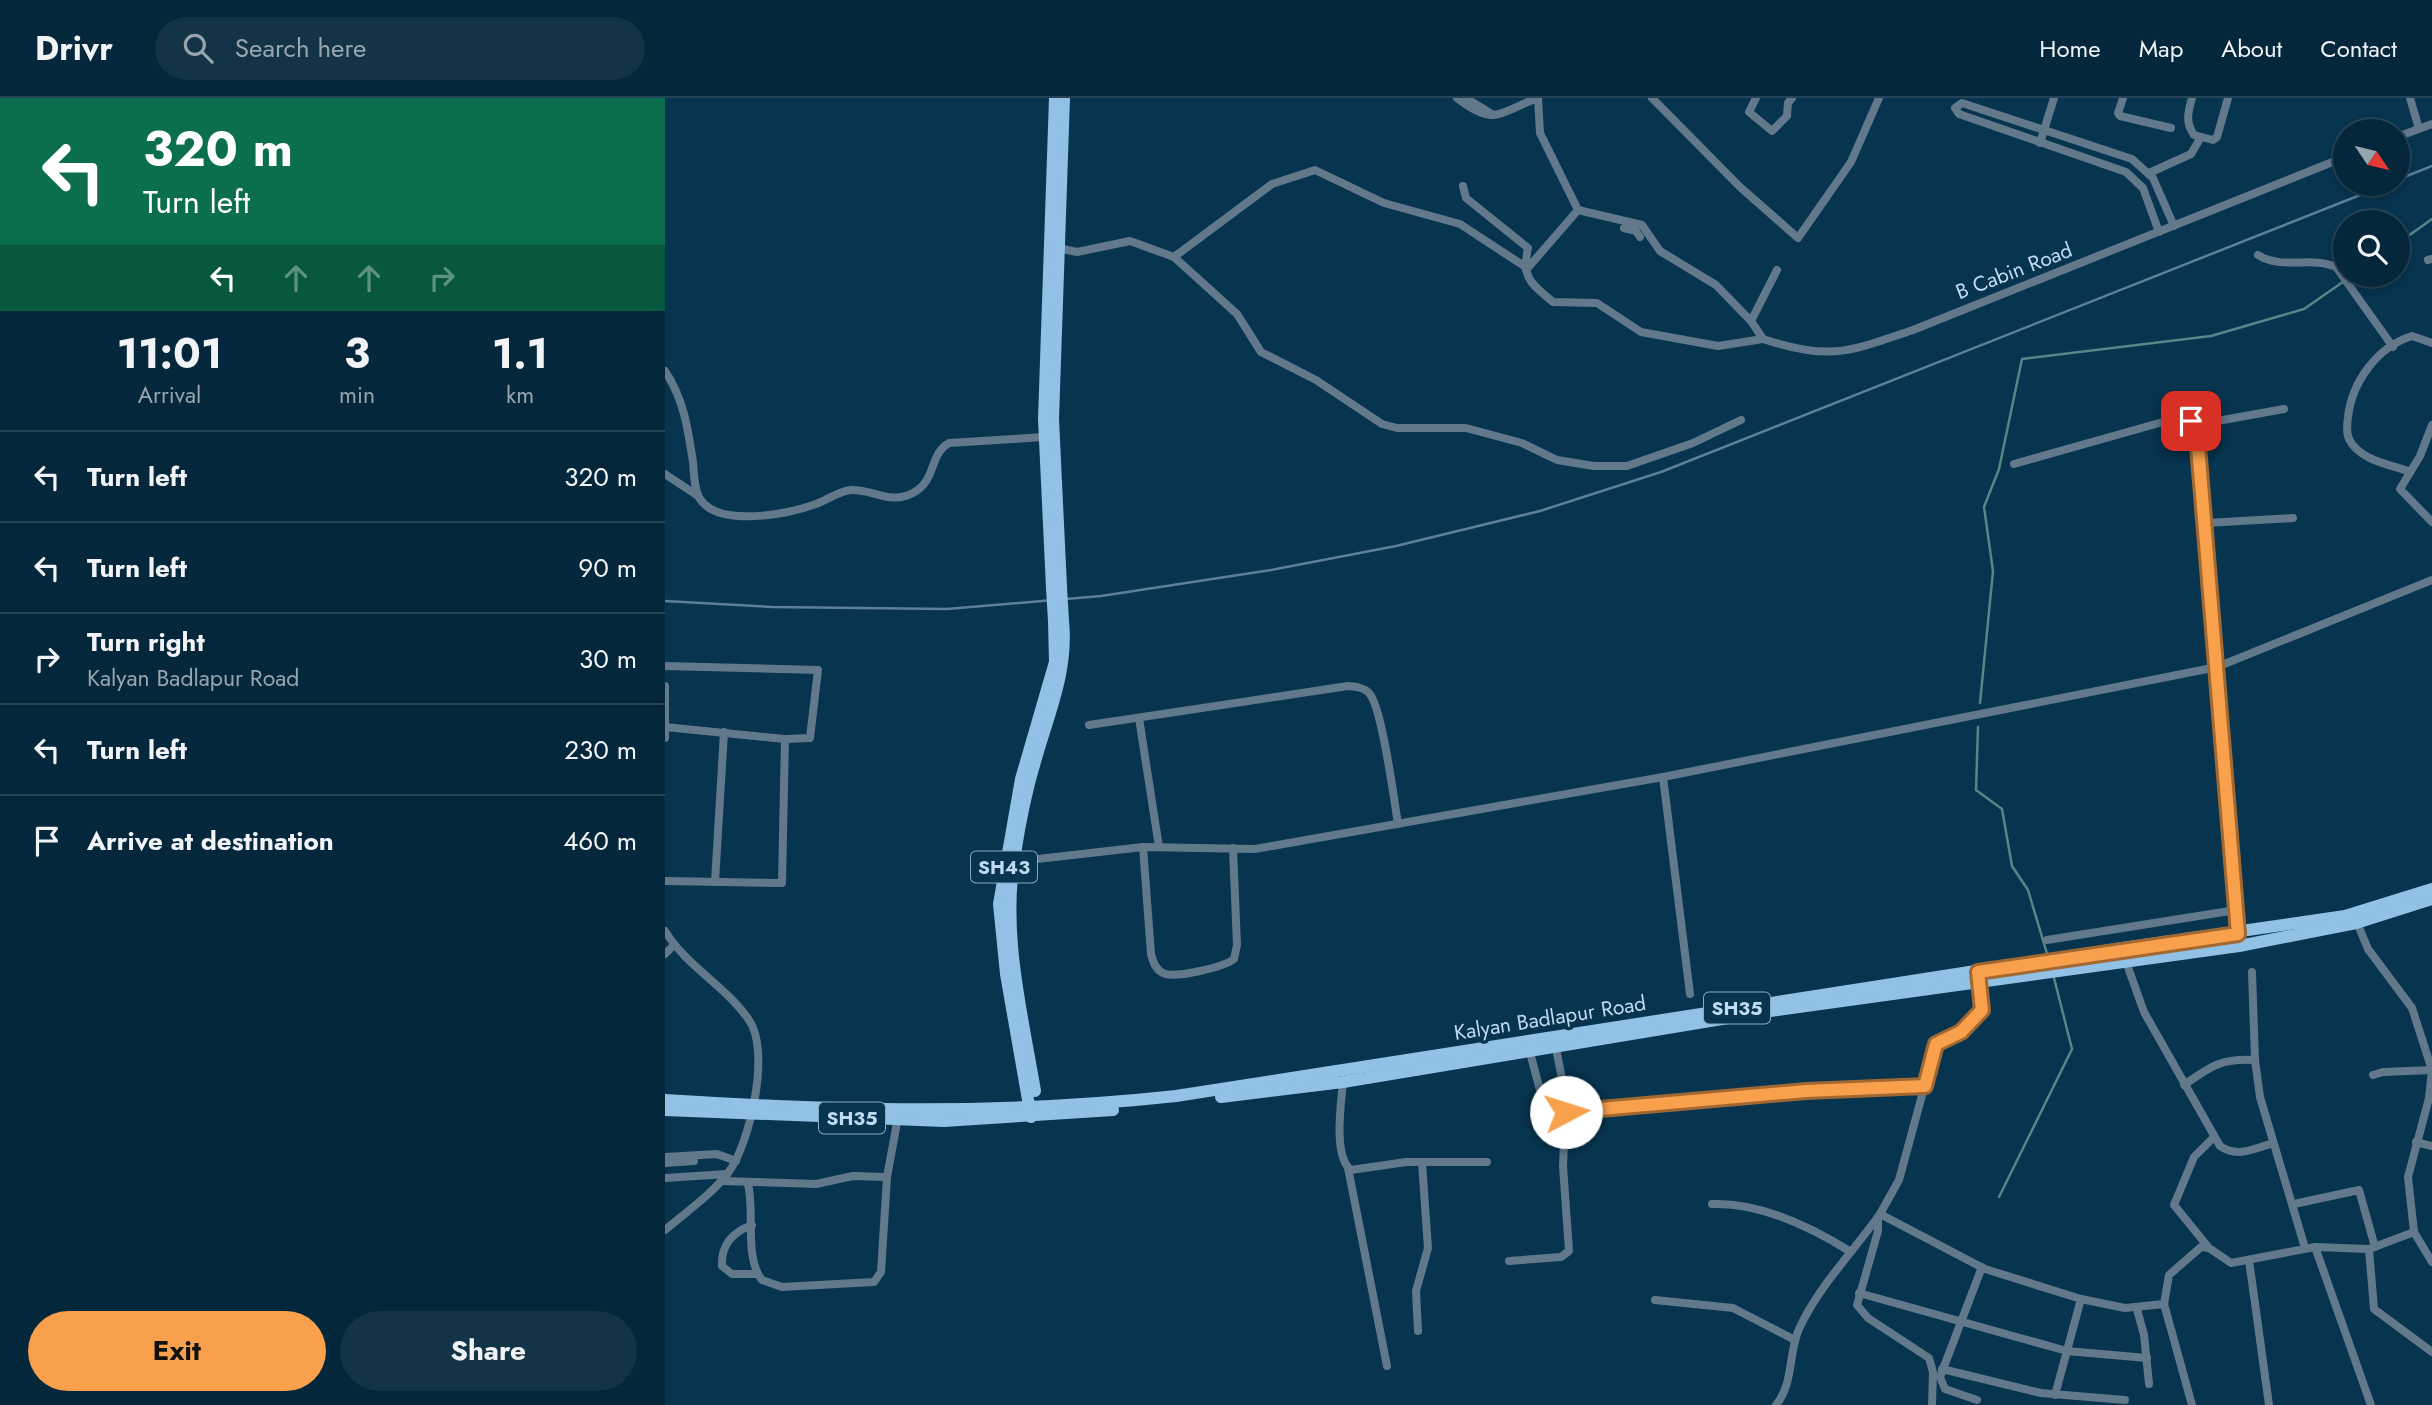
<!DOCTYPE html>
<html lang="en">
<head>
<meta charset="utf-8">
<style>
	body { margin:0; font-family:Jost,sans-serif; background:#133346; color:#f1f3f6; height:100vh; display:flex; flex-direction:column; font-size:26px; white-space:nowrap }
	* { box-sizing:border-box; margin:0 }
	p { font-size:23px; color:#97a5af }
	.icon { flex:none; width:38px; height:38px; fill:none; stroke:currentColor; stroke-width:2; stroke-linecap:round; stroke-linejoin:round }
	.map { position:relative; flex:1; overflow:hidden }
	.drawer { display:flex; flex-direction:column; background:#05273b; width:665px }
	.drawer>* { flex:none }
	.hud { background:#0b6e4f; color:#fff; overflow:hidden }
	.needle { width:46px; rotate:125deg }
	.fabs { position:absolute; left:1668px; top:21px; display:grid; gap:14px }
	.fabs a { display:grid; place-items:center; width:77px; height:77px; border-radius:50%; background:#05273b; box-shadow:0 4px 10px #0003,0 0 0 2px #264455; font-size:35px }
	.pin { position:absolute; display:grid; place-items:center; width:60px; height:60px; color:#fff; margin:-30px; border-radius:14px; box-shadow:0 4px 10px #0006 }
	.me { position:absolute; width:77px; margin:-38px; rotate:85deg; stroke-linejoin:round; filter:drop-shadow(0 0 5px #0008) }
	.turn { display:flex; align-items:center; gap:24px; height:147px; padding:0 28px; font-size:32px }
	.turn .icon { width:91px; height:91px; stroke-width:2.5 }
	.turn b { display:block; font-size:49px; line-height:60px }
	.lanes { display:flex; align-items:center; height:66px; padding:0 28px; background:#0003; justify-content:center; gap:35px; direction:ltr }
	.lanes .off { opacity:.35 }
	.eta { display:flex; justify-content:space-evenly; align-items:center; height:119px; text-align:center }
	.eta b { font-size:42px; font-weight:700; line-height:49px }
	.action { display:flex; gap:14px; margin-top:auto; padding:14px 28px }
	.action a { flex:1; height:80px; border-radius:42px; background:#f8a04b; color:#111; font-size:28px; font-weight:700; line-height:80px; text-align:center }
	.action a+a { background:#133346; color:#f1f3f6 }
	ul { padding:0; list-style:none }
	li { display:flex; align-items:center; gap:21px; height:91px; padding:0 28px; border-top:2px solid #264455 }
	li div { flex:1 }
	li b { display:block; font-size:26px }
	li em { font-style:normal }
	header { display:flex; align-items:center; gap:42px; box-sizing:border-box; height:98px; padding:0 35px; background:#05273b; border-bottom:2px solid #264455 }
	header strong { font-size:33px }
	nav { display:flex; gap:38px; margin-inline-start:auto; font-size:24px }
	.search { width:490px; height:63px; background:#133346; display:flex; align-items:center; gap:18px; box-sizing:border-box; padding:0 24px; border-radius:38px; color:#97a5af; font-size:26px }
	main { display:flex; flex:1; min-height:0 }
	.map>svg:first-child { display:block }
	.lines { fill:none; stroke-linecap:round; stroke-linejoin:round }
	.stream { stroke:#568787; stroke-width:2.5 }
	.minor { stroke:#62798b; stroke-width:8 }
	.primary { stroke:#92c1e6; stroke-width:12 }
	.rail { stroke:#5b8098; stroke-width:2.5 }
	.primary-bridge { stroke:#92c1e6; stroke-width:12 }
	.route-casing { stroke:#a16831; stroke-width:18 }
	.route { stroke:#f8a04b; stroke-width:12 }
	.labels { text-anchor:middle; stroke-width:7; stroke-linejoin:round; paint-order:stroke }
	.shield { fill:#07344f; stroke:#88a9c0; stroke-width:2 }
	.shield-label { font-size:19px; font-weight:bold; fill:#c0dbf1 }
	.street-label { font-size:21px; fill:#c0dbf1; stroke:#07344f }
</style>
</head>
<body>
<header>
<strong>Drivr</strong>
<div class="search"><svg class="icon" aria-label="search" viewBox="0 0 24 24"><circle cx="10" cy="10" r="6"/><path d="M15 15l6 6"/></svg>Search here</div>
<nav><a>Home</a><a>Map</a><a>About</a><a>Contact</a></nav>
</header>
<main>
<section class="drawer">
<div class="hud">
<div class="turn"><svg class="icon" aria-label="left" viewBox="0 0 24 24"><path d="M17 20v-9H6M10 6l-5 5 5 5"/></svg><div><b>320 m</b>Turn left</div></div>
<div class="lanes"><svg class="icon" aria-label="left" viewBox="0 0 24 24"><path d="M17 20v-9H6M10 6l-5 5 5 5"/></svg><svg class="icon off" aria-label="ahead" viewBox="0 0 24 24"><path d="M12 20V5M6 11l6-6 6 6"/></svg><svg class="icon off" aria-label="ahead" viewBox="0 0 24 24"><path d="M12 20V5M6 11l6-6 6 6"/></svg><svg class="icon off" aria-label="right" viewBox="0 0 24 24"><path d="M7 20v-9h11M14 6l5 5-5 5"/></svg></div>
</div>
<div class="eta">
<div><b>11:01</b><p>Arrival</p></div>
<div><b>3</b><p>min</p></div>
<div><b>1.1</b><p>km</p></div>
</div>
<ul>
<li><svg class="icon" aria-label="left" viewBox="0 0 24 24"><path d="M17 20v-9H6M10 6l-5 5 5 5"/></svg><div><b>Turn left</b></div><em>320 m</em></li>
<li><svg class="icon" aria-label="left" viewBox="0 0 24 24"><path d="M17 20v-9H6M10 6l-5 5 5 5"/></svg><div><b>Turn left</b></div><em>90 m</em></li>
<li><svg class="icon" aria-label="right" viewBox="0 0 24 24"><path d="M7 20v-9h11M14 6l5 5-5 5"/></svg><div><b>Turn right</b><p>Kalyan Badlapur Road</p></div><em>30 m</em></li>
<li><svg class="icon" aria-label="left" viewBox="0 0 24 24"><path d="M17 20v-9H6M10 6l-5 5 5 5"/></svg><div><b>Turn left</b></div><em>230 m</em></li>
<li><svg class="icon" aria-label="arrive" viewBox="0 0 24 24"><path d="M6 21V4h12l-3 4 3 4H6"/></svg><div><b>Arrive at destination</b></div><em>460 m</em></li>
</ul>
<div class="action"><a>Exit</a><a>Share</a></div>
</section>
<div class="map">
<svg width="1767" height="1307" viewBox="0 0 1767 1307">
	<rect width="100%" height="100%" fill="#07344f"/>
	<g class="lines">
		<g class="stream">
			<path d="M 1732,146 L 1767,121"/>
			<path d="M 1315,605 L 1328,473 L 1319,409 L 1334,371 L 1357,261 L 1546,238 L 1639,211 L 1688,177"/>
			<path d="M 1313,629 L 1311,692 L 1337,711 L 1347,768 L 1363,792 L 1383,859"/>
			<path d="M 1334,1099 L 1407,951 L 1389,880"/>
		</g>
		<g class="minor">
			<path d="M 792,0 C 830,29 832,15 873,0"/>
			<path d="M 801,0 L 828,17"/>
			<path d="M 987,0 L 1075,89 L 1133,140 L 1186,64 L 1214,0"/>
			<path d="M 1091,0 L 1084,14 L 1107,33 L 1122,18 L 1123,5 L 1127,0"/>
			<path d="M 1458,0 L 1453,15 L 1455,18 L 1506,30"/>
			<path d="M 1527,0 C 1523,14 1520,24 1529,37 L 1548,42 L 1552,39 L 1563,0"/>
			<path d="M 1745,0 L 1754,31"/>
			<path d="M 1732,39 L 1767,26"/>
			<path d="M 1375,45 L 1389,0"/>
			<path d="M 1484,75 L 1526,56 L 1536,39"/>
			<path d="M 798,88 L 801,100 L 863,150 C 856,181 867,186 888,204 L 932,205 L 976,234 L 1053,248 L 1098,241"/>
			<path d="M 913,112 L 977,127 L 995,153 L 1051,187 L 1086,223"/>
			<path d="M 959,130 L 971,133 L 975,139"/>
			<path d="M 1494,134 L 1478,90 L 1461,74 L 1294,16 L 1290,10 L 1297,5 L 1467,61 L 1488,80 L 1509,128"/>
			<path d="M 393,150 L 412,154 L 465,143 L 509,159 L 607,86 L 650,72 L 719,105 L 795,126 L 859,168"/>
			<path d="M 1593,157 C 1616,172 1647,158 1671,169 L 1728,249"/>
			<path d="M 509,159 L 572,216 L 596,254 L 651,282 L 717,326 L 732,330 L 801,330 L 857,345 L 892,362 L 929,368 L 962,368 L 1028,345 L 1076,322"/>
			<path d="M 1763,162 L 1767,161"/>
			<path d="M 861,172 L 913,112 L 875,35 L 873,0"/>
			<path d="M 1112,172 L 1086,223 L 1098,241 C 1165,263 1183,254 1248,232 L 1680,59"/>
			<path d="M 0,273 C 19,301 23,332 28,364 C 29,375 29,392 35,401 C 54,430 123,416 151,406 C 162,402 174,393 186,392 C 208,391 225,407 248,395 C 272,382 264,356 284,345 L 379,339"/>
			<path d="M 1530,327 L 1619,311"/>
			<path d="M 1767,327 L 1755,358 L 1735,391 L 1767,424"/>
			<path d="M 1349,366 L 1512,320 L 1526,323 L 1532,336 L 1552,569 L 1767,482"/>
			<path d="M 1745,374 C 1725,366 1695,363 1684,341 C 1681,334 1682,326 1683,319 C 1687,284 1712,249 1747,238 L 1767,245"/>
			<path d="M 0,376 L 33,398"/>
			<path d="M 1541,425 L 1628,420"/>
			<path d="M 0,568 L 153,572 L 145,640 L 120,641 L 0,629"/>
			<path d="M 0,588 L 0,640"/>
			<path d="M 474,620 L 494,749"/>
			<path d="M 424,627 L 683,588 C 691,589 698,589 704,595 C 717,608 729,702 733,726"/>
			<path d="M 998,679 L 1025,896"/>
			<path d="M 478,749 L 486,856 C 488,863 490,871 498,875 C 509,881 559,869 569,861 L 572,847 L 568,750"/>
			<path d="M 347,764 L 478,749 L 590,751 L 998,679 L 1552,569 L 1574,848"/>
			<path d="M 0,783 L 117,785 L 120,641"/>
			<path d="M 50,784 L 59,634"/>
			<path d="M 1691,822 L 1703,851 L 1747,910 L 1767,972 L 1764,1000 L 1743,1079 L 1749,1134 L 1767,1164"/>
			<path d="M 0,833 C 22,869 61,888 84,922 C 106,953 85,1046 63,1075 C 46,1097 21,1114 0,1132"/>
			<path d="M 1382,842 L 1571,812"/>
			<path d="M 0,856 L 9,847"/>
			<path d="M 1460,861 L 1479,914 L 1555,1048 C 1572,1060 1589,1051 1608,1045"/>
			<path d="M 1587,874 L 1590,962 L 1595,999 L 1640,1150"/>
			<path d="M 1314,880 L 1317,912 L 1296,934 L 1271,946 L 1234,1082 L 1215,1116 L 1320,1171 L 1416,1201 L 1460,1210 L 1499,1206 L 1504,1177 L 1536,1149 L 1544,1150 L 1566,1165 L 1650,1149 L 1704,1151 L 1749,1134"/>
			<path d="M 864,951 L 879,1007 L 890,1013 L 1141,993 L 1260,988"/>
			<path d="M 1708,977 L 1718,974 L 1767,972"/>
			<path d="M 678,984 C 676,1005 668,1059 686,1072 L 741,1064 L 822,1064"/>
			<path d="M 1519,987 C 1546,968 1556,960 1590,962"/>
			<path d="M 1751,1044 L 1767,1048"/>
			<path d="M 0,1059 L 52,1056 L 71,1063"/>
			<path d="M 0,1065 L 29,1063"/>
			<path d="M 683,1070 L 722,1268"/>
			<path d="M 0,1080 L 62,1076"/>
			<path d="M 56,1083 L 151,1086 L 188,1078 L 222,1079"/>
			<path d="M 83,1086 C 90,1114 79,1160 97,1182 L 117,1189 L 209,1184 L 216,1174 L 222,1079 L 233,1019"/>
			<path d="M 1047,1106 C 1095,1104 1146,1129 1186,1154"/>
			<path d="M 1629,1106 L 1694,1092 L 1710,1149"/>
			<path d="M 1213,1119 L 1213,1133 L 1192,1207 L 1203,1220 L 1264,1260 L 1268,1274 L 1267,1307"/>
			<path d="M 87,1127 C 68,1134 56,1146 57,1168 L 67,1176 L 92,1176"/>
			<path d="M 1650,1149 L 1706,1307"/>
			<path d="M 1544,1150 L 1509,1107 L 1529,1059 L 1548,1040"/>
			<path d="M 1704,1151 L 1709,1211 L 1767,1254"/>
			<path d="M 1584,1162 L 1604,1307"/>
			<path d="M 844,1163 L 896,1159 L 904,1153 L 898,1068 L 901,1002 L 891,950"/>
			<path d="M 1194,1195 L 1402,1253 L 1482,1260"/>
			<path d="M 990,1202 L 1068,1210 L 1130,1242"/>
			<path d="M 1499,1206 L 1527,1307"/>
			<path d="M 1472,1211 L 1479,1237 L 1484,1286"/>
			<path d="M 753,1233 L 751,1193 L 763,1150 L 757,1065"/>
			<path d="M 1277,1271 L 1376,1295 L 1460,1302"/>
			<path d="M 1390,1297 L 1416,1201"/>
			<path d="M 1312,1302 L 1280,1291 L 1275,1279 L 1317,1169"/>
			<path d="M 1111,1307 C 1129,1285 1123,1256 1134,1231 C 1153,1189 1188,1154 1215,1116"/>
		</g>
		<g class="primary">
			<path d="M 396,489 L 388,321 L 399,0"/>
			<path d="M 387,490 L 379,321 L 390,0"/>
			<path d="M 370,993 C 357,915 336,835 350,756 C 355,723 362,689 372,657 C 385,612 403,571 398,523"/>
			<path d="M 556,999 L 678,984 L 1105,913 L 1574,848 L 1691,825 L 1767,801"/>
			<path d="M 0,1002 C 174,1013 336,1017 511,998 L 1458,850 L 1680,818 L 1767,791"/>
			<path d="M 0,1012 L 279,1023 L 448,1012"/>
			<path d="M 366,1019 L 341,876 L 334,806 L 356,681 L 390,564 L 389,523"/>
		</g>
		<g class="rail">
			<path d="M 1732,82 L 1767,68"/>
			<path d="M 0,503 L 107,509 L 282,511 L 436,498 L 606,472 L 731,448 L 875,413 L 996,374 L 1723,86"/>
		</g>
		<g class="primary-bridge">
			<path d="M 396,489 L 398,523"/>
			<path d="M 387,490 L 389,523"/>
		</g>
	</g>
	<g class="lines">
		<g class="route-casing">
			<path id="route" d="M 901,1014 L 1141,993 L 1260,988 L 1271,946 L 1296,934 L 1317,912 L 1313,874 L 1573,836 L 1532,336 L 1526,323"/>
		</g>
		<use href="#route" class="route"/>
	</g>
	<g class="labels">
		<g class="shield">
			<rect x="306" y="753.5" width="66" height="31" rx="5"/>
			<rect x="1039" y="894.5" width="66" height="31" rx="5"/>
			<rect x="154" y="1004.5" width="66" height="31" rx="5"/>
		</g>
		<g class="shield-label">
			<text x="339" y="776">SH43</text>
			<text x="1072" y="917">SH35</text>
			<text x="187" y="1027">SH35</text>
		</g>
		<g class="street-label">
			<text transform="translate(1349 173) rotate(-21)" y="7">B Cabin Road</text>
			<text transform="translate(885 920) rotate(-9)" y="7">Kalyan Badlapur Road</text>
		</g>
	</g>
</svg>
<div class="fabs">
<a><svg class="needle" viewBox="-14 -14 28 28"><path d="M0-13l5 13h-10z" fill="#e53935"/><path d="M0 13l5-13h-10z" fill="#97a5af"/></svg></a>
<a><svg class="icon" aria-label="search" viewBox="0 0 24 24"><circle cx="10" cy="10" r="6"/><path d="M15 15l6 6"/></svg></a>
</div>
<div class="pin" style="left:1526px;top:323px;background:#d93025"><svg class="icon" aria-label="arrive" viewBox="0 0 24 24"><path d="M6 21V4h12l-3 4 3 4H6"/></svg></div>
<svg class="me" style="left:901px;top:1014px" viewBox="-20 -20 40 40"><circle r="19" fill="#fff"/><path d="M0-13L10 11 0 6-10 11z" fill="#f8a04b"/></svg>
</div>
</main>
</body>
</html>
